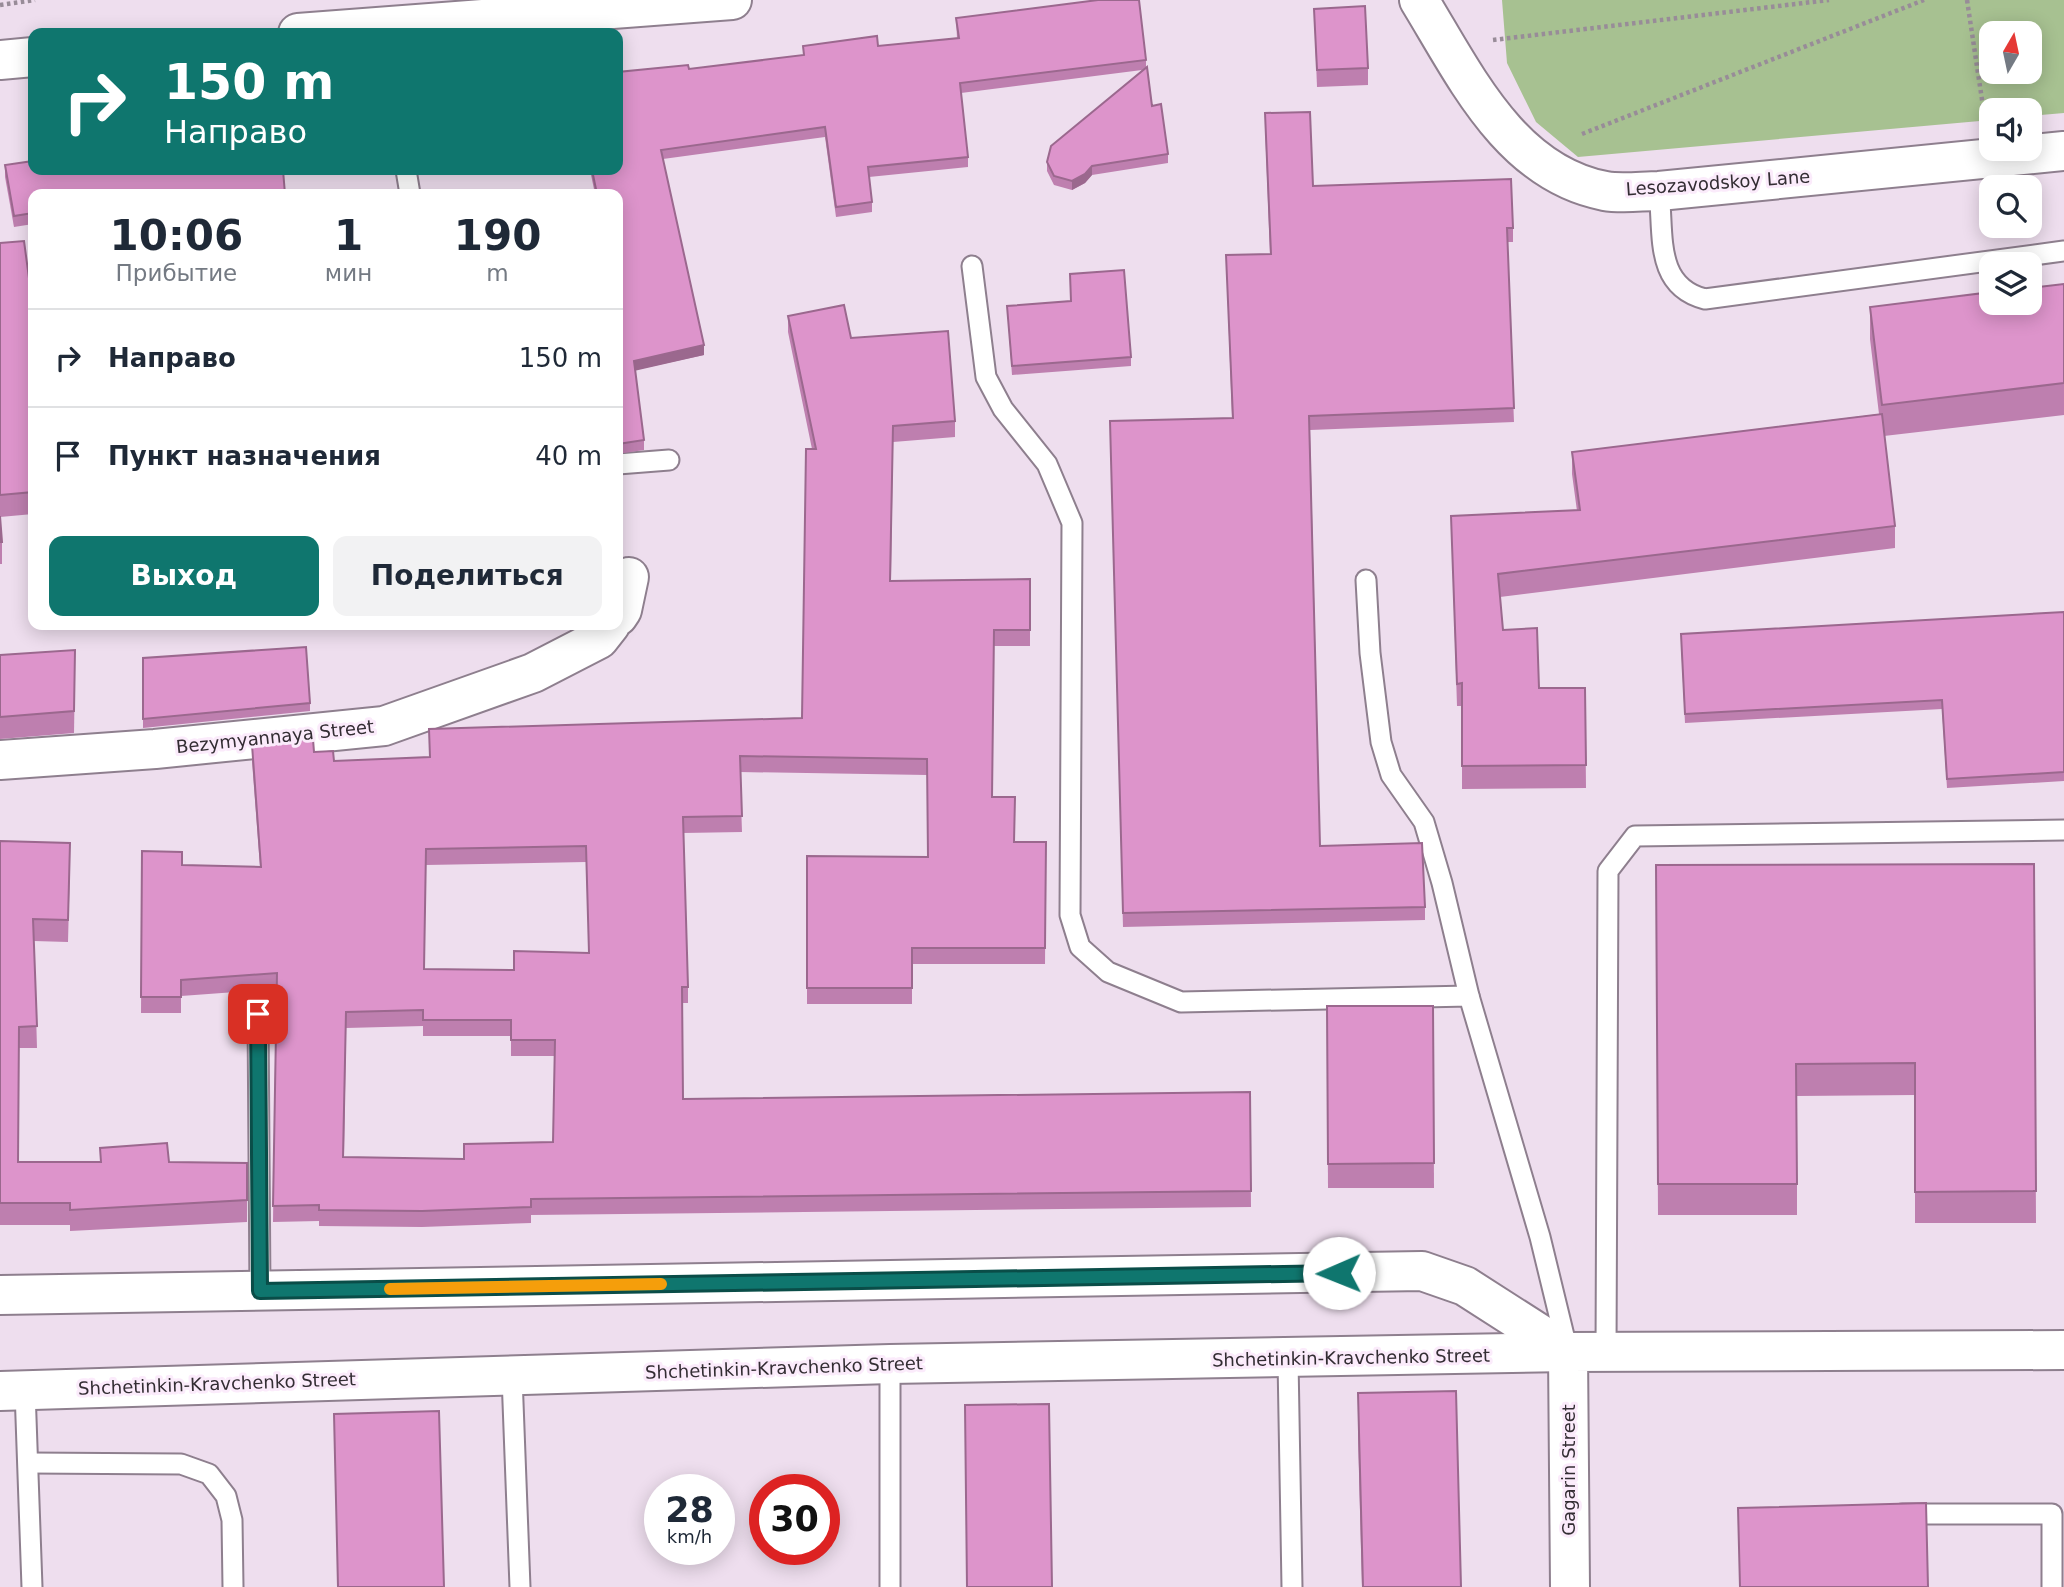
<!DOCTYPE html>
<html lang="ru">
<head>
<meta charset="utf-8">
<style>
	body { margin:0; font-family:"DejaVu Sans",sans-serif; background:#f2f2f3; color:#1f2937; height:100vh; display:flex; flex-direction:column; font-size:26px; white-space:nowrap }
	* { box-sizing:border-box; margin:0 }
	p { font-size:23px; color:#747a83 }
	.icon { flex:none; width:38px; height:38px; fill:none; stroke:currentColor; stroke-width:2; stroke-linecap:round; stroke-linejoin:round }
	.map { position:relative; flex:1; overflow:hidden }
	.panel { position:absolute; left:28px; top:189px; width:595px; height:441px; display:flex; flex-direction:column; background:#fff; border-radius:14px; box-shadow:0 4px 18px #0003 }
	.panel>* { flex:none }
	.guide { position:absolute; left:28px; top:28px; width:595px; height:147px; border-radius:14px; box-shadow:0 4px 18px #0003; background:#0f766e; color:#fff; overflow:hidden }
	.needle { width:46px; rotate:9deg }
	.buttons { position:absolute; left:1979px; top:21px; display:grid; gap:14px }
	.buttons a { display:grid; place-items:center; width:63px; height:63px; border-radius:14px; background:#fff; box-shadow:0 4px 18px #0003; font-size:35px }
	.speed { position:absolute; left:644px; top:1474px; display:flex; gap:14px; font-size:35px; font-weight:700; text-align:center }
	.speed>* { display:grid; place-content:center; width:91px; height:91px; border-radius:50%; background:#fff; box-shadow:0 4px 18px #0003; line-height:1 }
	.speed small { font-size:18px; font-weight:400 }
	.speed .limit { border:10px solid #d22; background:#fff; color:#111 }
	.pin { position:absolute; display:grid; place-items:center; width:60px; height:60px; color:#fff; margin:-30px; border-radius:14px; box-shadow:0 4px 10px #0006 }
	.me { position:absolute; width:77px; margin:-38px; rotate:269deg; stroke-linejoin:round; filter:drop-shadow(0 0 5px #0008) }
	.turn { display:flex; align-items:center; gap:24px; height:147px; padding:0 21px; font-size:32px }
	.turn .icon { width:91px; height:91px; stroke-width:2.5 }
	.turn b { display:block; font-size:49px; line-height:60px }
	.eta { display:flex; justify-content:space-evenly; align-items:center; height:119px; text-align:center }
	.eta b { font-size:42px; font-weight:600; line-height:49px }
	.cta { display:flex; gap:14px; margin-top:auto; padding:14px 21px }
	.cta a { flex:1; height:80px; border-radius:14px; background:#0f766e; color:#fff; font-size:28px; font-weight:600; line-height:80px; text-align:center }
	.cta a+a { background:#f2f2f3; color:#1f2937 }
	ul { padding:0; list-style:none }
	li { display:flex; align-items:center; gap:21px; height:98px; padding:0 21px; border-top:2px solid #e0e1e3 }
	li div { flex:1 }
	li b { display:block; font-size:26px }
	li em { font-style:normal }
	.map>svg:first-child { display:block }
	.green { fill:#a7c191; fill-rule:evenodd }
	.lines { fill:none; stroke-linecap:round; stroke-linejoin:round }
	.lane-casing { stroke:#8e7f8e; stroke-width:23 }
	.street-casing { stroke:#8e7f8e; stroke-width:42 }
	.secondary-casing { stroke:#8e7f8e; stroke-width:42 }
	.path { stroke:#988c98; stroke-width:4.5; stroke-dasharray:3.5 3.5; stroke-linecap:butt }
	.lane { stroke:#fff; stroke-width:19 }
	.street { stroke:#fff; stroke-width:38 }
	.secondary { stroke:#fff; stroke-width:38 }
	.wall { fill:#be7faf; fill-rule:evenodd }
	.shaded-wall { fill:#9b688e }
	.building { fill:#dd94cb; stroke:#9b688e; stroke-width:2; fill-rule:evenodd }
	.route-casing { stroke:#0a4d48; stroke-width:18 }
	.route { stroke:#0f766e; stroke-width:12 }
	.slow { stroke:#f59e0b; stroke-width:12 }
	.labels { text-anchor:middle; stroke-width:6; stroke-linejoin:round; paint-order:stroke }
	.street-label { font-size:18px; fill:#332d33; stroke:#fbebfb }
</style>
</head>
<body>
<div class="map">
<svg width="2064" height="1587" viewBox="0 0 2064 1587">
	<rect width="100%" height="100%" fill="#eedeee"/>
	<path class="green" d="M 1502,0 L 2064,0 L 2064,113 L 2030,116 L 2030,110 L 1992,110 L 1991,120 L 1578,157 L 1536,122 L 1507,63 ZM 1992,33 L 2030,33 L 2030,72 L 1992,72 Z"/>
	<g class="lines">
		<g class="lane-casing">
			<g id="lane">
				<path d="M 406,170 L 410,194"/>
				<path d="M 1659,191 C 1664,234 1654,286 1705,299 L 2064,251"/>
				<path d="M 972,266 L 986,377 L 1003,409 L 1047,464 L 1072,523 L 1070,915 L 1080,947 L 1108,972 L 1181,1002 L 1469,996 L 1540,1237 L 1567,1348"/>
				<path d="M 618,464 L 669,460"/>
				<path d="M 1366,580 L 1370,653 L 1381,742 L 1391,775 L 1424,822 L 1442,883 L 1469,996"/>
				<path d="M 258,1014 L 260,1291"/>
				<path d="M 1606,1352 L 1608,871 L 1635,836 L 2064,830"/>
				<path d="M 1288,1360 L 1292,1587"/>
				<path d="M 890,1364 L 890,1587"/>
				<path d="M 512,1376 L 520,1587"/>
				<path d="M 25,1390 L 32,1587"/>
				<path d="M 29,1463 L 181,1464 L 209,1474 L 226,1496 L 232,1520 L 233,1587"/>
				<path d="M 1902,1514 L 2052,1514 L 2052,1587"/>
			</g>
		</g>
		<g class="street-casing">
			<g id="street">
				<path d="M 1419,0 C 1465,75 1510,173 1605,191 C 1622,194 1642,191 1659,191 L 2064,151"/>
				<path d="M 298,33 L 732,0"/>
				<path d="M 0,60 L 33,57"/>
				<path d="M 618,616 L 622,610 L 629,577"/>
				<path d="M 0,760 L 155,749 L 384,726 L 533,673 L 599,639 L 610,625"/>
				<path d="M 0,1295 L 1422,1271 L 1465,1286 L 1568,1352"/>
				<path d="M 0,1391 L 890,1364 L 1568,1352"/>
			</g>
		</g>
		<g class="secondary-casing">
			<path id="secondary" d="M 1570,1587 L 1568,1352 L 2064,1350"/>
		</g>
		<g class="path">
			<path d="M 1967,0 L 1984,113"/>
			<path d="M 0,5 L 35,0"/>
			<path d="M 1493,40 L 1829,0"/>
			<path d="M 1582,134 L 1924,0"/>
		</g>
		<use href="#lane" class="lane"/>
		<use href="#street" class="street"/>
		<use href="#secondary" class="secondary"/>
	</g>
	<g class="wall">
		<path d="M 1314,9 L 1368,68 L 1368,85 L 1317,87 Z"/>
		<path d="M 956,18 L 1146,60 L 1146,67 L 1152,106 L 1168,154 L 1168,163 L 1092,175 L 1085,183 L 1072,190 L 1054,185 L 1047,171 L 1047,162 L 1142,70 L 961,93 L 968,157 L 968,167 L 869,177 L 872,202 L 872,212 L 836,217 L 825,137 L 663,159 L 704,355 L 635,370 L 644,440 L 644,450 L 618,454 L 618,194 L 595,194 L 590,170 L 618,170 L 689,69 L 803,55 L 803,46 L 878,46 L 957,38 Z"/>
		<path d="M 1265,127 L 1313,186 L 1513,228 L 1513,242 L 1507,242 L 1514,422 L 1310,430 L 1320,846 L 1425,907 L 1425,920 L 1123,927 L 1110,421 L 1232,418 L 1226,255 L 1270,254 Z"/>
		<path d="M 5,165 L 33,194 L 33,224 L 14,227 L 5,177 Z"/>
		<path d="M 0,243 L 33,308 L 33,514 L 0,517 L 2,542 L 2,564 L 0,564 Z"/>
		<path d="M 1070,274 L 1131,357 L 1131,366 L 1012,375 L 1007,306 L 1071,301 Z"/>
		<path d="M 2064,284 L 2064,415 L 1884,436 L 1895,526 L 1895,548 L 1500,597 L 1503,630 L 1539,688 L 1585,688 L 1586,788 L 1462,789 L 1462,706 L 1457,706 L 1451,516 L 1577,511 L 1572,474 L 1572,452 L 1879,414 L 1870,339 L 1870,307 Z"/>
		<path d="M 788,316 L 851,338 L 955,421 L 955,437 L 893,442 L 891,581 L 1030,579 L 1030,646 L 994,646 L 992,797 L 1015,842 L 1046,842 L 1045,964 L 912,964 L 912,1004 L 807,1004 L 807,856 L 928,857 L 927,775 L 740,772 L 742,832 L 683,833 L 688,987 L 688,1003 L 682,1003 L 683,1099 L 1250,1092 L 1251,1207 L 531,1215 L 531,1223 L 422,1227 L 319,1226 L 319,1221 L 273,1222 L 276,989 L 181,996 L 181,1013 L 141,1013 L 142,851 L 182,865 L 260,867 L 252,761 L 252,745 L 314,752 L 334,761 L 429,757 L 802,718 L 812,449 L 788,332 ZM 586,862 L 589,953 L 514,970 L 424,969 L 426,865 ZM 423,1026 L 423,1036 L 511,1036 L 511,1056 L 555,1056 L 553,1142 L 464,1159 L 344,1157 L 346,1028 Z"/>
		<path d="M 2064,612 L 2064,781 L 1947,788 L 1942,709 L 1685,723 L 1681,643 Z"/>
		<path d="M 0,655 L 75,671 L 74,733 L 0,739 Z"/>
		<path d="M 143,658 L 310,703 L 310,711 L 143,728 Z"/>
		<path d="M 0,841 L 70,865 L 68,942 L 34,941 L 37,1048 L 19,1048 L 18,1162 L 100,1162 L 100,1148 L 169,1162 L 247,1163 L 247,1222 L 70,1231 L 70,1225 L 0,1225 Z"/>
		<path d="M 2034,864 L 2036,1223 L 1915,1223 L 1915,1095 L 1797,1096 L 1797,1215 L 1658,1215 L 1656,865 Z"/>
		<path d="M 1327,1006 L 1433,1006 L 1434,1188 L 1328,1188 Z"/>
		<path d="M 1358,1393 L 1461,1587 L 1362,1587 L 1358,1436 Z"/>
		<path d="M 334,1414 L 444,1587 L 338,1587 Z"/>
	</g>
	<g class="shaded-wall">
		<path d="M 1092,166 L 1092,175 L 1085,183 L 1072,190 L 1072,181 Z"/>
		<path d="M 704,345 L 704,355 L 634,371 L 634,361 Z"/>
	</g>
	<g class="building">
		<path d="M 1098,0 L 1139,0 L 1146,60 L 960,83 L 968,157 L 868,167 L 872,202 L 836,207 L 825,127 L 661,150 L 704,345 L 634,361 L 644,440 L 618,444 L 618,194 L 597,194 L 592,170 L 618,170 L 618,72 L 688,65 L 689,69 L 804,55 L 803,46 L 877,36 L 878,46 L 959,38 L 956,18 Z"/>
		<path d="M 1365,6 L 1368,68 L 1317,70 L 1314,9 Z"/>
		<path d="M 1147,67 L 1152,106 L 1161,104 L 1168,154 L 1092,166 L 1085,174 L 1072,181 L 1054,176 L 1047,162 L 1051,146 Z"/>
		<path d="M 1310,112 L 1313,186 L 1511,179 L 1513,228 L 1507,228 L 1514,408 L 1309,416 L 1320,846 L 1422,843 L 1425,907 L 1123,913 L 1110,421 L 1233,418 L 1226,255 L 1271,254 L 1265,113 Z"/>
		<path d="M 33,161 L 33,170 L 283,170 L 285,194 L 33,194 L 33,213 L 14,216 L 5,165 Z"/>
		<path d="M 24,241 L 33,308 L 33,492 L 0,495 L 0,243 Z"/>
		<path d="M 1124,270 L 1131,357 L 1012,366 L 1007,306 L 1071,301 L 1070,274 Z"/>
		<path d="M 2064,284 L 2064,383 L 1882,405 L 1870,307 L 1992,292 L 1992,303 L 2030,303 L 2030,288 Z"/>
		<path d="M 844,305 L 851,338 L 948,331 L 955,421 L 893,426 L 890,581 L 1030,579 L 1030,630 L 994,630 L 992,797 L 1015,797 L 1014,842 L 1046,842 L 1045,948 L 912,948 L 912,988 L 807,988 L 807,856 L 928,857 L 927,759 L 740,756 L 742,816 L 683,817 L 688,987 L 682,987 L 683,1099 L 1250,1092 L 1251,1191 L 531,1199 L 531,1207 L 422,1211 L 319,1210 L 319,1205 L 273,1206 L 277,973 L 181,980 L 181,997 L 141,997 L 142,851 L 182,852 L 182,865 L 261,867 L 252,745 L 313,739 L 314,752 L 333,751 L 334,761 L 430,757 L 429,729 L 802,718 L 806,449 L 816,449 L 788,316 ZM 586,846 L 589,953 L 514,951 L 514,970 L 424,969 L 426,849 ZM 423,1010 L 423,1020 L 511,1020 L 511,1040 L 555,1040 L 553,1142 L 464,1144 L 464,1159 L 343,1157 L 346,1012 Z"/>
		<path d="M 1882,414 L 1895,526 L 1498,574 L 1503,630 L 1537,628 L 1539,688 L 1585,688 L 1586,765 L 1462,766 L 1462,683 L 1457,684 L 1451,516 L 1580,510 L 1572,452 Z"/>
		<path d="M 0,516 L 2,542 L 0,542 Z"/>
		<path d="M 2064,612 L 2064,772 L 1947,779 L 1942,700 L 1685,714 L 1681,634 Z"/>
		<path d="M 306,647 L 310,703 L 143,719 L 143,658 Z"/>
		<path d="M 75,650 L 74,711 L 0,717 L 0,655 Z"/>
		<path d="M 0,841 L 70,843 L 68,920 L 33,919 L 37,1026 L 19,1027 L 18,1162 L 101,1162 L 100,1148 L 167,1143 L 169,1162 L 247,1163 L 247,1200 L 70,1210 L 70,1203 L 0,1203 Z"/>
		<path d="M 2034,864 L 2036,1191 L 1915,1192 L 1915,1063 L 1796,1064 L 1797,1184 L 1658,1184 L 1656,865 Z"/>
		<path d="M 1327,1006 L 1433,1006 L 1434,1163 L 1328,1164 Z"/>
		<path d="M 1456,1391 L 1461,1587 L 1363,1587 L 1358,1393 Z"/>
		<path d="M 1049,1404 L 1052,1587 L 967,1587 L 965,1405 Z"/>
		<path d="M 439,1411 L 444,1587 L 338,1587 L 334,1414 Z"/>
		<path d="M 1926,1503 L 1928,1587 L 1740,1587 L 1738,1508 Z"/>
	</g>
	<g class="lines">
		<g class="route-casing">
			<path id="route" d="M 258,1014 L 260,1291 L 1339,1273"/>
		</g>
		<use href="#route" class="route"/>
		<path class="slow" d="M 390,1289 L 661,1284"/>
	</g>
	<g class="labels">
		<g class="street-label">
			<text transform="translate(1718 183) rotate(-4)" y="6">Lesozavodskoy Lane</text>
			<text transform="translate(275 737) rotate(-6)" y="6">Bezymyannaya Street</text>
			<text transform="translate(1351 1358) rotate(-1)" y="6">Shchetinkin-Kravchenko Street</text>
			<text transform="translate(784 1368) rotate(-2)" y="6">Shchetinkin-Kravchenko Street</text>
			<text transform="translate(217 1384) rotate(-2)" y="6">Shchetinkin-Kravchenko Street</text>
			<text transform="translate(1569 1470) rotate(-90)" y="6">Gagarin Street</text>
		</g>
	</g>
</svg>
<div class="buttons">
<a><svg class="needle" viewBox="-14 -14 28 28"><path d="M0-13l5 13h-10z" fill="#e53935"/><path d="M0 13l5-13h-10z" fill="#747a83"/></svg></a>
<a><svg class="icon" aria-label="sound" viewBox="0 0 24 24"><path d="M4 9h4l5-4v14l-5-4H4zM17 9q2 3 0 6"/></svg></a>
<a><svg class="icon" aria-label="search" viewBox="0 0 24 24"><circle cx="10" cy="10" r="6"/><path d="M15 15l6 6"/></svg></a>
<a><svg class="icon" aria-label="layers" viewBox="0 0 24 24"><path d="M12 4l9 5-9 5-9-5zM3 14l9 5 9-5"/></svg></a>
</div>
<div class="speed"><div>28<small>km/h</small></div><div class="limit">30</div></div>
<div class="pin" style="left:258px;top:1014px;background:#d93025"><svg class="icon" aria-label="arrive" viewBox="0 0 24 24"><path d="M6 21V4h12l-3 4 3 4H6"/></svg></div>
<svg class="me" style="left:1339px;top:1273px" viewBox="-20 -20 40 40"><circle r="19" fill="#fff"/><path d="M0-13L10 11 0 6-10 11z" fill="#0f766e"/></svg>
<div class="guide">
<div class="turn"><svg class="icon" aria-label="right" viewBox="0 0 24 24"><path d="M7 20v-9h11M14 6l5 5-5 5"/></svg><div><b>150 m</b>Направо</div></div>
</div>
<section class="panel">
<div class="eta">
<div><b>10:06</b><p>Прибытие</p></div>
<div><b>1</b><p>мин</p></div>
<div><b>190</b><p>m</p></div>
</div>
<ul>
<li><svg class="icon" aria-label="right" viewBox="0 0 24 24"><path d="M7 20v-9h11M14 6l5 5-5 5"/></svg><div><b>Направо</b></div><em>150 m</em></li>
<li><svg class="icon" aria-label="arrive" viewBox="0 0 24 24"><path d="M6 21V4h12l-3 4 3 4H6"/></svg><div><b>Пункт назначения</b></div><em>40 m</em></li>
</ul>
<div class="cta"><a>Выход</a><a>Поделиться</a></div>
</section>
</div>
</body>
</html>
